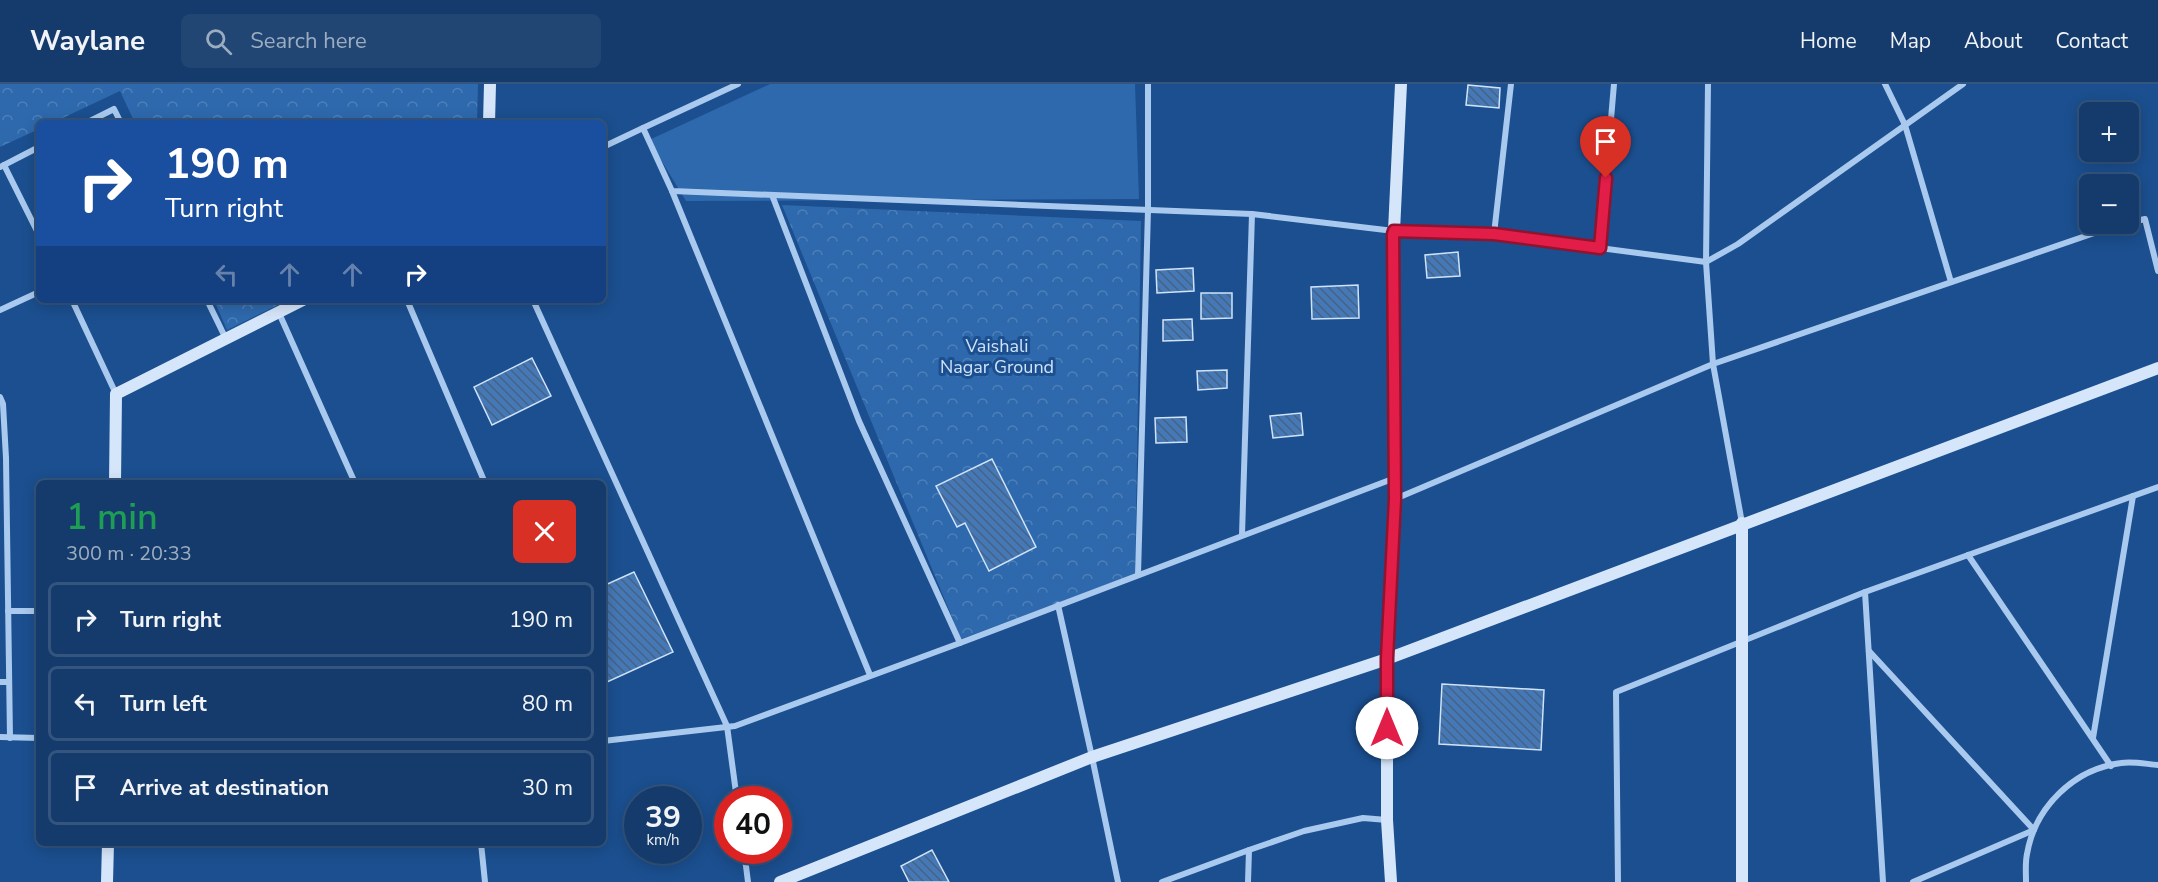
<!DOCTYPE html>
<html lang="en">
<head>
<meta charset="utf-8">
<style>
	body { margin:0; font-family:"Nunito Sans",sans-serif; background:#214673; color:#f1f3f6; height:100vh; display:flex; flex-direction:column; font-size:22px; white-space:nowrap }
	* { box-sizing:border-box; margin:0 }
	p { font-size:20px; color:#9dadc1 }
	.icon { flex:none; width:33px; height:33px; fill:none; stroke:currentColor; stroke-width:2; stroke-linecap:round; stroke-linejoin:round }
	.map { position:relative; flex:1; overflow:hidden }
	.side { position:absolute; left:36px; top:396px; width:570px; height:366px; display:flex; flex-direction:column; background:#143b6b; border-radius:9px; box-shadow:0 3px 15px #0003,0 0 0 2px #33557e }
	.side>* { flex:none }
	.top-card { position:absolute; left:36px; top:36px; width:570px; height:183px; border-radius:9px; box-shadow:0 3px 15px #0003,0 0 0 2px #33557e; background:#1a4fa0; color:#fff; overflow:hidden }
	.tools { position:absolute; left:2079px; top:18px; display:grid; gap:12px }
	.tools a { display:grid; place-items:center; width:60px; height:60px; border-radius:9px; background:#143b6b; box-shadow:0 3px 15px #0003,0 0 0 2px #33557e; font-size:30px }
	.speed { position:absolute; left:624px; top:702px; display:flex; gap:12px; font-size:30px; font-weight:700; text-align:center }
	.speed>* { display:grid; place-content:center; width:78px; height:78px; border-radius:50%; background:#143b6b; box-shadow:0 3px 15px #0003,0 0 0 2px #33557e; line-height:1 }
	.speed small { font-size:15px; font-weight:400 }
	.speed .limit { border:9px solid #d22; background:#fff; color:#111 }
	.pin { position:absolute; display:grid; place-items:center; width:51px; height:51px; color:#fff; margin:-62px -26px; border-radius:50% 50% 50% 0; rotate:-45deg; box-shadow:0 0 6px #0007 }
	.pin .icon { rotate:45deg }
	.me { position:absolute; width:66px; margin:-33px; rotate:0deg; stroke-linejoin:round; filter:drop-shadow(0 0 4px #0008) }
	.turn { display:flex; align-items:center; gap:21px; height:126px; padding:0 30px; font-size:27px }
	.turn .icon { width:78px; height:78px; stroke-width:2.5 }
	.turn b { display:block; font-size:42px; line-height:51px }
	.lanes { display:flex; align-items:center; height:57px; padding:0 30px; background:#0003; justify-content:center; gap:30px; direction:ltr }
	.lanes .off { opacity:.35 }
	.round { display:grid; place-items:center; flex:none; width:63px; height:63px; border-radius:9px; background:#214673 }
	.headline { display:flex; align-items:center; justify-content:space-between; height:102px; padding:0 30px }
	h1 { font-size:36px; font-weight:600; line-height:45px; color:#1e9e55 }
	ul { padding:0; list-style:none }
	li { display:flex; align-items:center; gap:18px; height:75px; margin:0 12px 9px; padding:0 18px; border:3px solid #33557e; border-radius:9px }
	li div { flex:1 }
	li b { display:block; font-size:22px }
	li em { font-style:normal }
	header { display:flex; align-items:center; gap:36px; box-sizing:border-box; height:84px; padding:0 30px; background:#143b6b; border-bottom:2px solid #33557e }
	header strong { font-size:28px }
	nav { display:flex; gap:33px; margin-inline-start:auto; font-size:21px }
	.search { width:420px; height:54px; background:#214673; display:flex; align-items:center; gap:15px; box-sizing:border-box; padding:0 21px; border-radius:9px; color:#9dadc1; font-size:22px }
	.map>svg:first-child { display:block }
	.park { fill:url(#park-crowns) }
	.pitch { fill:#2e69ad }
	.building { fill:url(#building-back-hatch); stroke:#cfe3fa; stroke-width:1.5 }
	.lines { fill:none; stroke-linecap:round; stroke-linejoin:round }
	.street { stroke:#a9c9ee; stroke-width:6 }
	.secondary { stroke:#d6e6fa; stroke-width:12 }
	.route-casing { stroke:#92132f; stroke-width:15 }
	.route { stroke:#e11d48; stroke-width:10 }
	.labels { text-anchor:middle; stroke-width:6; stroke-linejoin:round; paint-order:stroke }
	.park-label { font-size:18px; fill:#cfe3fa; stroke:#1b4f8f }
</style>
</head>
<body>
<header>
<strong>Waylane</strong>
<div class="search"><svg class="icon" aria-label="search" viewBox="0 0 24 24"><circle cx="10" cy="10" r="6"/><path d="M15 15l6 6"/></svg>Search here</div>
<nav><a>Home</a><a>Map</a><a>About</a><a>Contact</a></nav>
</header>
<div class="map">
<svg width="2158" height="798" viewBox="0 0 2158 798">
	<defs>
		<pattern id="park-crowns" width="20" height="18" patternUnits="userSpaceOnUse" patternTransform="scale(1.5)"><rect width="20" height="18" fill="#2e69ad"/><path d="M2 6a3 3 0 1 1 6 0M12 15a3 3 0 1 1 6 0" fill="none" stroke="#4d80b9"/></pattern>
		<pattern id="building-back-hatch" width="6" height="6" patternUnits="userSpaceOnUse" patternTransform="scale(1.5)"><rect width="6" height="6" fill="#4478b7"/><path d="M-1 5l2 2M0 0l6 6M5-1l2 2" fill="none" stroke="#486282"/></pattern>
	</defs>
	<rect width="100%" height="100%" fill="#1b4f8f"/>
	<g class="park">
		<path d="M 0,0 L 478,0 L 477,39 L 135,39 L 120,7 L 52,39 L 39,39 L 39,45 L 0,63 Z"/>
		<path d="M 782,121 L 1141,137 L 1135,490 L 961,555 Z"/>
		<path d="M 214,216 L 288,216 L 227,246 Z"/>
	</g>
	<path class="pitch" d="M 770,0 L 1135,0 L 1139,115 L 686,117 L 649,56 Z"/>
	<g class="building">
		<path d="M 1468,1 L 1500,4 L 1499,24 L 1466,21 Z"/>
		<path d="M 1458,168 L 1460,192 L 1427,194 L 1425,171 Z"/>
		<path d="M 1193,184 L 1194,207 L 1157,209 L 1156,186 Z"/>
		<path d="M 1358,201 L 1359,234 L 1312,235 L 1311,203 Z"/>
		<path d="M 1201,209 L 1232,209 L 1232,234 L 1201,235 Z"/>
		<path d="M 1192,235 L 1193,256 L 1163,257 L 1163,236 Z"/>
		<path d="M 532,274 L 551,312 L 492,341 L 474,303 Z"/>
		<path d="M 1227,286 L 1227,304 L 1198,306 L 1197,287 Z"/>
		<path d="M 1301,329 L 1303,351 L 1273,354 L 1270,332 Z"/>
		<path d="M 1186,333 L 1187,358 L 1156,359 L 1155,334 Z"/>
		<path d="M 992,375 L 1036,463 L 989,487 L 965,439 L 957,443 L 936,402 Z"/>
		<path d="M 634,488 L 673,568 L 607,598 L 603,589 L 603,502 Z"/>
		<path d="M 1442,600 L 1544,606 L 1541,666 L 1439,660 Z"/>
		<path d="M 932,766 L 949,798 L 909,798 L 901,782 Z"/>
	</g>
	<g class="lines">
		<g class="street">
			<path d="M 1885,0 L 1905,41 L 1951,198"/>
			<path d="M 86,39 L 114,25 L 121,39"/>
			<path d="M 643,44 L 738,0"/>
			<path d="M 603,63 L 643,44 L 672,107 L 1252,130 L 1394,147 L 1494,150 L 1706,178 L 1708,0"/>
			<path d="M 4,81 L 39,151"/>
			<path d="M 0,83 L 39,63"/>
			<path d="M 672,107 L 870,591"/>
			<path d="M 772,111 L 859,337 L 960,559"/>
			<path d="M 2128,139 L 2145,135 L 2158,187"/>
			<path d="M 1494,150 L 1511,0"/>
			<path d="M 1600,164 L 1614,0"/>
			<path d="M 72,216 L 116,310"/>
			<path d="M 207,216 L 226,255"/>
			<path d="M 407,216 L 485,399"/>
			<path d="M 533,216 L 727,642 L 737,716"/>
			<path d="M 0,226 L 39,208"/>
			<path d="M 279,229 L 355,399"/>
			<path d="M 0,313 L 3,320 L 6,374 L 10,654"/>
			<path d="M 1395,415 L 1713,280 L 1706,178 L 1738,160 L 1963,0"/>
			<path d="M 1742,439 L 1713,280 L 2103,146 L 2127,140"/>
			<path d="M 1242,451 L 1252,130"/>
			<path d="M 1968,471 L 2111,682"/>
			<path d="M 1138,491 L 1148,126 L 1148,0"/>
			<path d="M 1058,521 L 1092,673 L 1118,798"/>
			<path d="M 8,527 L 39,527"/>
			<path d="M 1869,567 L 2034,746 L 1913,798"/>
			<path d="M 0,598 L 9,598"/>
			<path d="M 0,653 L 39,654"/>
			<path d="M 2093,654 L 2133,412"/>
			<path d="M 603,657 L 735,642 L 960,559 L 1395,394"/>
			<path d="M 481,759 L 485,798"/>
			<path d="M 744,766 L 748,798"/>
			<path d="M 1249,766 L 1304,747 L 1363,734 L 1387,736"/>
			<path d="M 1162,798 L 1249,766 L 1248,798"/>
			<path d="M 1618,798 L 1616,608 L 1865,508"/>
			<path d="M 1883,798 L 1865,508 L 2158,403"/>
			<path d="M 2026,798 C 2026,789 2025,779 2027,770 C 2035,723 2074,685 2121,679 C 2132,677 2146,680 2158,681"/>
		</g>
		<g class="secondary">
			<path d="M 489,39 L 490,0"/>
			<path d="M 115,399 L 116,310 L 303,216"/>
			<path d="M 107,798 L 108,759"/>
			<path d="M 780,798 L 1092,673 L 1387,575 L 2158,284"/>
			<path d="M 1391,798 L 1387,736 L 1387,575 L 1395,415 L 1393,150 L 1394,147 L 1401,0"/>
			<path d="M 1742,798 L 1742,439"/>
		</g>
	</g>
	<g class="lines">
		<g class="route-casing">
			<path id="route" d="M 1387,644 L 1387,574 L 1395,415 L 1393,150 L 1394,147 L 1494,150 L 1600,164 L 1606,94"/>
		</g>
		<use href="#route" class="route"/>
	</g>
	<g class="labels">
		<g class="park-label">
			<text x="997" y="268">Vaishali<tspan x="997" dy="21">Nagar Ground</tspan></text>
		</g>
	</g>
</svg>
<div class="tools">
<a>+</a>
<a>−</a>
</div>
<div class="speed"><div>39<small>km/h</small></div><div class="limit">40</div></div>
<div class="pin" style="left:1606px;top:94px;background:#d93025"><svg class="icon" aria-label="arrive" viewBox="0 0 24 24"><path d="M6 21V4h12l-3 4 3 4H6"/></svg></div>
<svg class="me" style="left:1387px;top:644px" viewBox="-20 -20 40 40"><circle r="19" fill="#fff"/><path d="M0-13L10 11 0 6-10 11z" fill="#e11d48"/></svg>
<div class="top-card">
<div class="turn"><svg class="icon" aria-label="right" viewBox="0 0 24 24"><path d="M7 20v-9h11M14 6l5 5-5 5"/></svg><div><b>190 m</b>Turn right</div></div>
<div class="lanes"><svg class="icon off" aria-label="left" viewBox="0 0 24 24"><path d="M17 20v-9H6M10 6l-5 5 5 5"/></svg><svg class="icon off" aria-label="ahead" viewBox="0 0 24 24"><path d="M12 20V5M6 11l6-6 6 6"/></svg><svg class="icon off" aria-label="ahead" viewBox="0 0 24 24"><path d="M12 20V5M6 11l6-6 6 6"/></svg><svg class="icon" aria-label="right" viewBox="0 0 24 24"><path d="M7 20v-9h11M14 6l5 5-5 5"/></svg></div>
</div>
<section class="side">
<div class="headline"><div><h1>1 min</h1><p>300 m · 20:33</p></div><a class="round" style="background:#d93025;color:#fff"><svg class="icon" aria-label="close" viewBox="0 0 24 24"><path d="M6 6l12 12M18 6L6 18"/></svg></a></div>
<ul>
<li><svg class="icon" aria-label="right" viewBox="0 0 24 24"><path d="M7 20v-9h11M14 6l5 5-5 5"/></svg><div><b>Turn right</b></div><em>190 m</em></li>
<li><svg class="icon" aria-label="left" viewBox="0 0 24 24"><path d="M17 20v-9H6M10 6l-5 5 5 5"/></svg><div><b>Turn left</b></div><em>80 m</em></li>
<li><svg class="icon" aria-label="arrive" viewBox="0 0 24 24"><path d="M6 21V4h12l-3 4 3 4H6"/></svg><div><b>Arrive at destination</b></div><em>30 m</em></li>
</ul>
</section>
</div>
</body>
</html>
